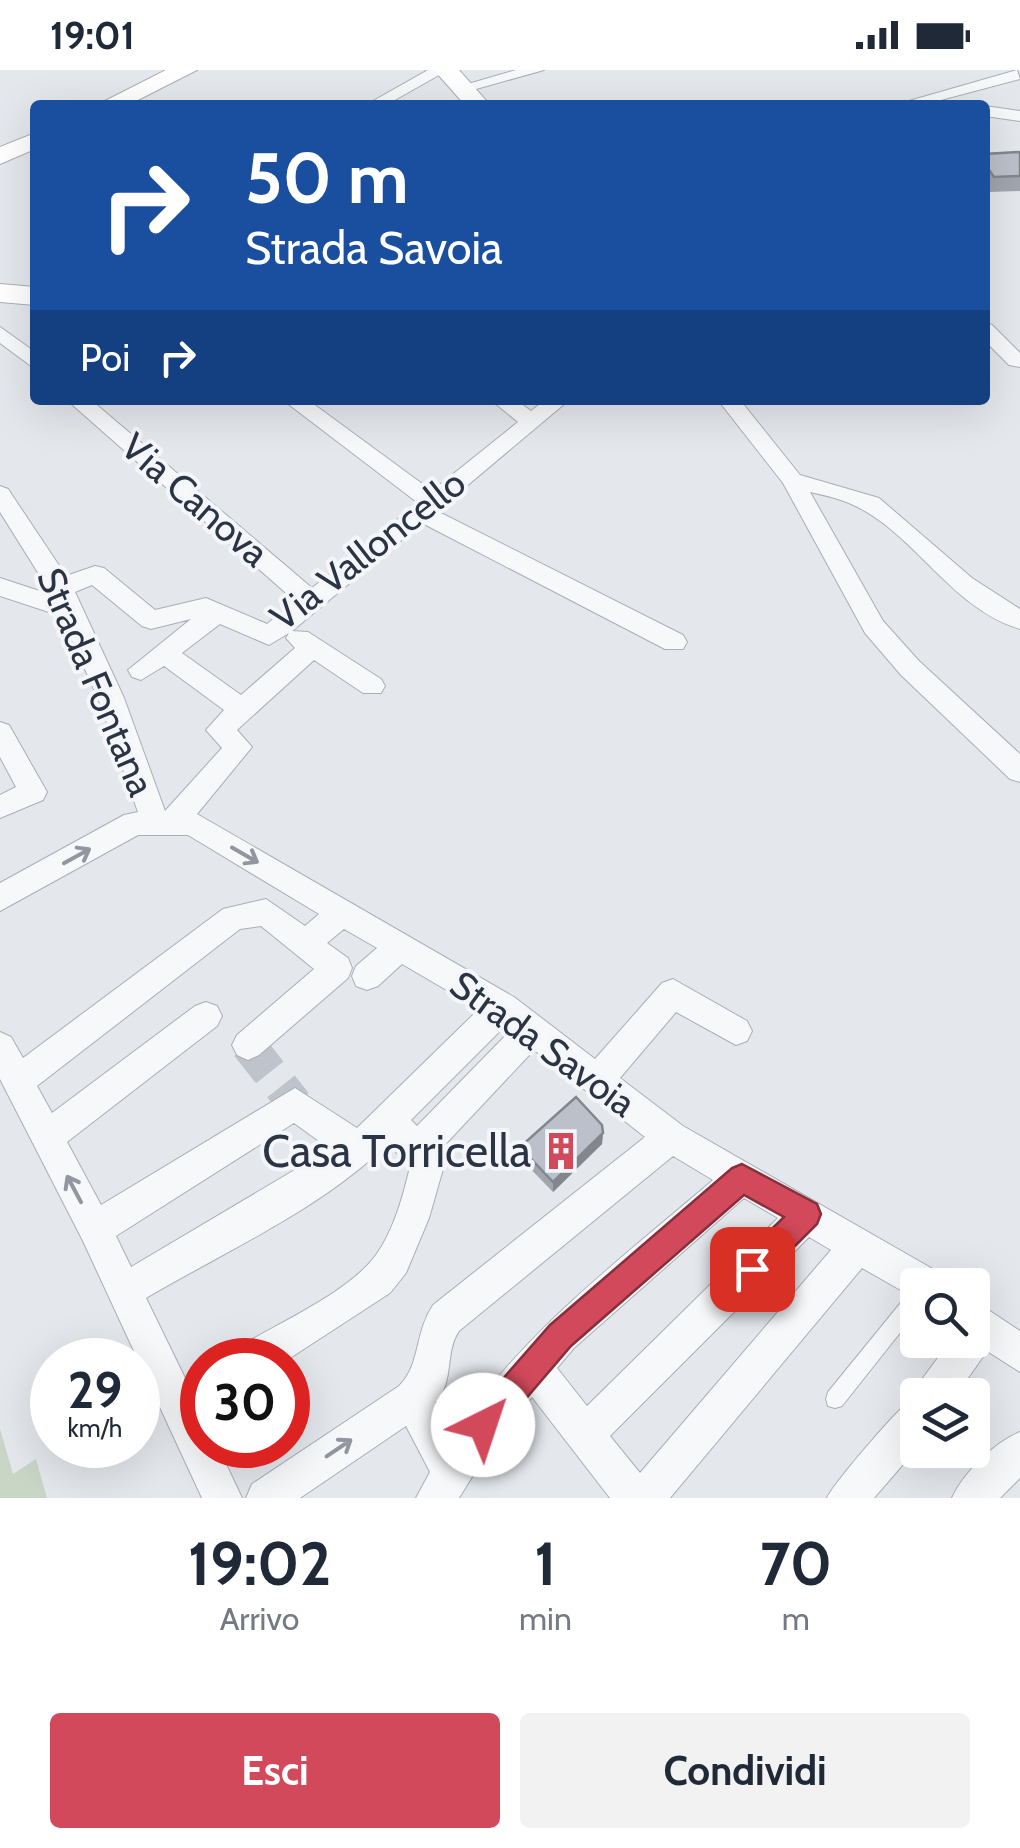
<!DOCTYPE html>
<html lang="it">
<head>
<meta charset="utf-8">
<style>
	body { margin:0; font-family:Cabin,sans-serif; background:#f2f2f3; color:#1f2937; height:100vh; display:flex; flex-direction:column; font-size:38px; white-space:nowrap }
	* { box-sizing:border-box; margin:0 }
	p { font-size:32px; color:#747a83 }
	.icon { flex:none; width:55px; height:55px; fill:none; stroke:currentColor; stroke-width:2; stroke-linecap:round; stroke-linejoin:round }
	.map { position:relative; height:1428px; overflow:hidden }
	.side { display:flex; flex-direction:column; background:#fff; flex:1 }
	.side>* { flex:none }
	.banner { position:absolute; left:30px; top:30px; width:960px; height:305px; border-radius:10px; box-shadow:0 10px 40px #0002; background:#1a4fa0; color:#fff; overflow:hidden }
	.tools { position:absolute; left:900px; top:1198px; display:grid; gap:20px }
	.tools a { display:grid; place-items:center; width:90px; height:90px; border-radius:10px; background:#fff; box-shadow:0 10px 40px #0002; font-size:50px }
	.speed { position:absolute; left:30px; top:1268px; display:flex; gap:20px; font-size:50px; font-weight:700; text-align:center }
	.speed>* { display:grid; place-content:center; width:130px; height:130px; border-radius:50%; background:#fff; box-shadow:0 10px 40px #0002; line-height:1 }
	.speed small { font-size:25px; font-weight:400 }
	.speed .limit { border:15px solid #d22; background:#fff; color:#111 }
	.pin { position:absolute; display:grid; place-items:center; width:85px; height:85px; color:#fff; margin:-42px; border-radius:20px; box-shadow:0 5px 15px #0006 }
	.me { position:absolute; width:110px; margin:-55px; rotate:41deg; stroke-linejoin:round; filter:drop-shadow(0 0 8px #0008) }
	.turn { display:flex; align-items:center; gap:35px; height:210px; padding:0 50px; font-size:45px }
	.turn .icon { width:130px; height:130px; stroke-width:2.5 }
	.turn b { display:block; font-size:70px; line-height:85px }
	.then { display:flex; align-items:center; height:95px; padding:0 50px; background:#0003; gap:20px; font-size:38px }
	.eta { display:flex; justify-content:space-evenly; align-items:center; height:170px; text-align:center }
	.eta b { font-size:60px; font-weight:700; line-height:70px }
	.primary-button { display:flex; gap:20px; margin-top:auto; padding:20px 50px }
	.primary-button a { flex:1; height:115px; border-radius:10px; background:#d1495b; color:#fff; font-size:40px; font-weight:700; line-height:115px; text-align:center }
	.primary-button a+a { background:#f2f2f3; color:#1f2937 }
	.status { display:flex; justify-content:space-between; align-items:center; height:70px; padding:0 50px; background:#fff; direction:ltr }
	.status svg { height:28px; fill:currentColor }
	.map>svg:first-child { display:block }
	.green { fill:#c9d6c5 }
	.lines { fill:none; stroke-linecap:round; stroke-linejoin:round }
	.street-tunnel { stroke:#bfc3cb; stroke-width:35; stroke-dasharray:35 18; stroke-linecap:butt }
	.lane-casing { stroke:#a9aeb7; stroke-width:2 }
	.street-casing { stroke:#a9aeb7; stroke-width:2 }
	.secondary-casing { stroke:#a9aeb7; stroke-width:2 }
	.lane { fill:#f7f8fa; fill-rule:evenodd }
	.street { fill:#f7f8fa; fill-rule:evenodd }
	.secondary { fill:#fff; fill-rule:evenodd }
	.wall { fill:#a1a5ae }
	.shaded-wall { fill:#83868d }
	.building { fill:#bbc0ca; stroke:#83868d; stroke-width:2.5 }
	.oneway { stroke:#9196a0 }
	.route { fill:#d1495b; stroke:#882f3b; stroke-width:2.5 }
	.labels { text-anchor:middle; stroke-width:8; stroke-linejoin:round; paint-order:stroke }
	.street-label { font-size:38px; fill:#2b3445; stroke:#f4f6f9 }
	.near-poi-label { font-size:45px; fill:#2b3445; stroke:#f4f6f9; text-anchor:end }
</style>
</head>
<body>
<div class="status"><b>19:01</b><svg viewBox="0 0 49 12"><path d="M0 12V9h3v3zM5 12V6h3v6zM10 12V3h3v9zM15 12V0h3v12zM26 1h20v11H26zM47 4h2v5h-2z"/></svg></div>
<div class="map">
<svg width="1020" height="1428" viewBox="0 0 1020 1428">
	<rect width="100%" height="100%" fill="#e4e7ec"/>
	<path class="green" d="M 0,1359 L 13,1404 L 36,1389 L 47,1428 L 0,1428 Z"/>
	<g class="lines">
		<path class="street-tunnel" d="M 248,975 L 295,1034"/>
		<g class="lane-casing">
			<path id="lane" d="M 918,1216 L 918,1240 L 842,1336 L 835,1338 L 828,1336 L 826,1329 L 828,1322 L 912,1219 Z"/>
		</g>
		<g class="street-casing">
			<g id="street">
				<path d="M 428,0 L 448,0 L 386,35 L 366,35 Z"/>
				<path d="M 516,0 L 544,0 L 462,23 L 454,18 Z"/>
				<path d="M 1017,0 L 1020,9 L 922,35 L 895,35 Z"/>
				<path d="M 985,36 L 1020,41 L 1020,51 L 985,46 Z"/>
				<path d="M 985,253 L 992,255 L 1020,283 L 1020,297 L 1009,295 L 985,271 Z"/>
				<path d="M 0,257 L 35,282 L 35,299 L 0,273 Z"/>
				<path d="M 67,330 L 91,330 L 312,518 L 418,433 L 283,330 L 308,330 L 432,421 L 518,352 L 491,330 L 516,330 L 531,341 L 545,330 L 569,330 L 437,441 L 683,565 L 687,572 L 683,579 L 665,579 L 422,453 L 292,561 L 308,562 L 381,609 L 385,616 L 381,623 L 363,623 L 314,590 L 237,660 L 252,677 L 197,744 L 514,927 L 595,989 L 662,913 L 673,909 L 747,951 L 752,961 L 747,971 L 736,975 L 676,942 L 620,1008 L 683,1056 L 938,1202 L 943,1215 L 918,1215 L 918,1230 L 862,1198 L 670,1428 L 610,1428 L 532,1327 L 496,1368 L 459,1428 L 416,1428 L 430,1402 L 406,1356 L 300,1428 L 246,1428 L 252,1414 L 399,1316 C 421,1294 414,1264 433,1235 L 645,1067 L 534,980 L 440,1080 L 445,1092 L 429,1148 L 406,1203 L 390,1223 L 287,1290 L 234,1290 L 239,1277 C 280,1252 348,1223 376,1185 C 394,1160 403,1126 410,1097 L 388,1073 C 325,1137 224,1182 146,1228 L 186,1310 L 202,1303 L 202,1375 L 217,1375 L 242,1428 L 202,1428 L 83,1171 L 0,1009 L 0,962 L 11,967 L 23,988 L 223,839 L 266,829 L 305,856 L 319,844 L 188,765 L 138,765 L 0,841 L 0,813 L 124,745 L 138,742 L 98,628 L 61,546 L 0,526 L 0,508 L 52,525 L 0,442 L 0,416 L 8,419 L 66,506 L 95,496 L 104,498 L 155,540 L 206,528 L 267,554 L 295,531 ZM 92,515 L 142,556 L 151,559 L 191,549 L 128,600 L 132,607 L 141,610 L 164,596 L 224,640 L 206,660 L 222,678 L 165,741 L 124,628 L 75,522 ZM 220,554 L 269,575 L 289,563 L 286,568 L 295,578 L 241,625 L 182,583 ZM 261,856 L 314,899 L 237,965 L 232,975 L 237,985 L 248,990 L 259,985 L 348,908 L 352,898 L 348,888 L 327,873 L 344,859 L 377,878 L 356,896 L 352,906 L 356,916 L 367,920 L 378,916 L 402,894 L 479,939 L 357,1058 L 295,1018 L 101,1135 L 67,1072 L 217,956 L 222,946 L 217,936 L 206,932 L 195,936 L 52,1043 L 37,1016 L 240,859 ZM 504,957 L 510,961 L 417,1056 L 411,1050 ZM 294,1053 L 330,1079 L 131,1197 L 116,1166 ZM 673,1086 L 713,1110 C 621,1189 520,1264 453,1367 L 435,1333 C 455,1312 444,1283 459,1261 ZM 744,1128 L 778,1148 L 587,1336 L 557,1298 L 574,1278 ZM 809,1167 L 831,1180 L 640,1403 L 610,1366 Z"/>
				<path d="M 718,330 L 740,330 L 800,405 L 879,428 L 972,508 L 1020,539 L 1020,559 C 954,539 920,472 863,440 C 846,430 828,426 810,422 L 883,551 L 919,591 L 1020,684 L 1020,712 L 1010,709 L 901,605 L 865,563 L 783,413 Z"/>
				<path d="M 0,652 L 9,655 L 47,722 L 43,730 L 0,748 L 0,725 L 16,717 L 0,687 Z"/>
				<path d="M 972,1229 L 1020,1261 L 1020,1302 L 987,1281 L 956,1325 L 918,1325 L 918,1377 L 874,1428 L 827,1428 C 834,1413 902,1333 915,1327 L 920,1312 L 951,1270 L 972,1270 Z"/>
				<path d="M 1020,1362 L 1020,1408 L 1000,1428 L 952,1428 C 963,1403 995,1372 1020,1362 Z"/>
			</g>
		</g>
		<g class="secondary-casing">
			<g id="secondary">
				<path d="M 166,0 L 197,0 L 128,35 L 97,35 Z"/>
				<path d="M 434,0 L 459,0 L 490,35 L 465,35 Z"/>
				<path d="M 35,63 L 35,79 L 0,94 L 0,77 Z"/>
				<path d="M 0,214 L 35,217 L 35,235 L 0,232 Z"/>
			</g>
		</g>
		<use href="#lane" class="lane"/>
		<use href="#street" class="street"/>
		<use href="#secondary" class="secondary"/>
	</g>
	<g class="wall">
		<path d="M 1020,82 L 1020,121 L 989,122 L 985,116 L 985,84 Z"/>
		<path d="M 603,1063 L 602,1074 L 553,1122 L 520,1088 L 520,1077 Z"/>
	</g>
	<path class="shaded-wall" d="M 603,1063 L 602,1074 L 553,1122 L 553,1112 Z"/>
	<g class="building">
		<path d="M 1020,82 L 1020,106 L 994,107 L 985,94 L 985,84 Z"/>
		<path d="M 576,1027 L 602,1055 L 603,1063 L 553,1112 L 520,1077 Z"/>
	</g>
	<defs><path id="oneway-shaft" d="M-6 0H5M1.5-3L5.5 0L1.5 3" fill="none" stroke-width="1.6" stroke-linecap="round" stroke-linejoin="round" transform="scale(2.5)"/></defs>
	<g class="oneway">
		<use href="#oneway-shaft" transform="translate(245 785) rotate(30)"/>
		<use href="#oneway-shaft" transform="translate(77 786) rotate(-29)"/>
		<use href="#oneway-shaft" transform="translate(74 1119) rotate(-118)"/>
		<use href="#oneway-shaft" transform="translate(339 1378) rotate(-34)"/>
	</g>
	<path class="route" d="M 742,1094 L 817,1134 L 821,1144 L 817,1154 L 762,1209 L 752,1214 L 741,1209 L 737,1199 L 741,1189 L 784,1147 L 744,1125 L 571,1276 L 494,1366 L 483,1371 L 472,1366 L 467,1355 L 472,1344 L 550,1255 L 732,1098 Z"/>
	<defs>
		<g id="building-bare" transform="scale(3)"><path d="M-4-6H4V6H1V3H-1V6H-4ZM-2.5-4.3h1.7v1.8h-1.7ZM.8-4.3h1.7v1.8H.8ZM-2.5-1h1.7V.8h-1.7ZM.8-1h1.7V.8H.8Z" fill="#d1495b" stroke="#f4f6f9" stroke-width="2.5" paint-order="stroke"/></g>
	</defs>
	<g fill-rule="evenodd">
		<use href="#building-bare" x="561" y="1081"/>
	</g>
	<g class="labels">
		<g class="street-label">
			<text transform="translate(195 430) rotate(41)" y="13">Via Canova</text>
			<text transform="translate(368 480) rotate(-38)" y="13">Via Valloncello</text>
			<text transform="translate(96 612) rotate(67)" y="13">Strada Fontana</text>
			<text transform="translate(543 974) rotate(36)" y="13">Strada Savoia</text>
		</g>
		<g class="near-poi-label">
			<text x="531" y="1097">Casa Torricella</text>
		</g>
	</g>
</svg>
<div class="tools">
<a><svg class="icon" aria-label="search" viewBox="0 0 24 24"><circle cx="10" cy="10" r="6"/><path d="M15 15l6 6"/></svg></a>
<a><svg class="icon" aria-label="layers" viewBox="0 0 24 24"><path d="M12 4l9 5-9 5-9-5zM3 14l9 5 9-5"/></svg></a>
</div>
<div class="speed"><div>29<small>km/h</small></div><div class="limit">30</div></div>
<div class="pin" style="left:752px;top:1199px;background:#d93025"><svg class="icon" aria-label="arrive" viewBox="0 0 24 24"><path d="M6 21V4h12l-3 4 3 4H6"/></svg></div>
<svg class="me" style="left:483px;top:1355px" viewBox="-20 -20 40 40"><circle r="19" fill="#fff"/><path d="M0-13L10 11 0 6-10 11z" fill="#d1495b"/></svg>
<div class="banner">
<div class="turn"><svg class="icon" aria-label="right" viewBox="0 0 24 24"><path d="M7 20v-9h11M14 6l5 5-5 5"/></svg><div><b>50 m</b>Strada Savoia</div></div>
<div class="then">Poi<svg class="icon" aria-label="right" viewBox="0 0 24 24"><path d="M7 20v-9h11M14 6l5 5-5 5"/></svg></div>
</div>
</div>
<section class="side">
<div class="eta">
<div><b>19:02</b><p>Arrivo</p></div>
<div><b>1</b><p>min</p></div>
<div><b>70</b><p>m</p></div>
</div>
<div class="primary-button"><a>Esci</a><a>Condividi</a></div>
</section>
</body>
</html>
